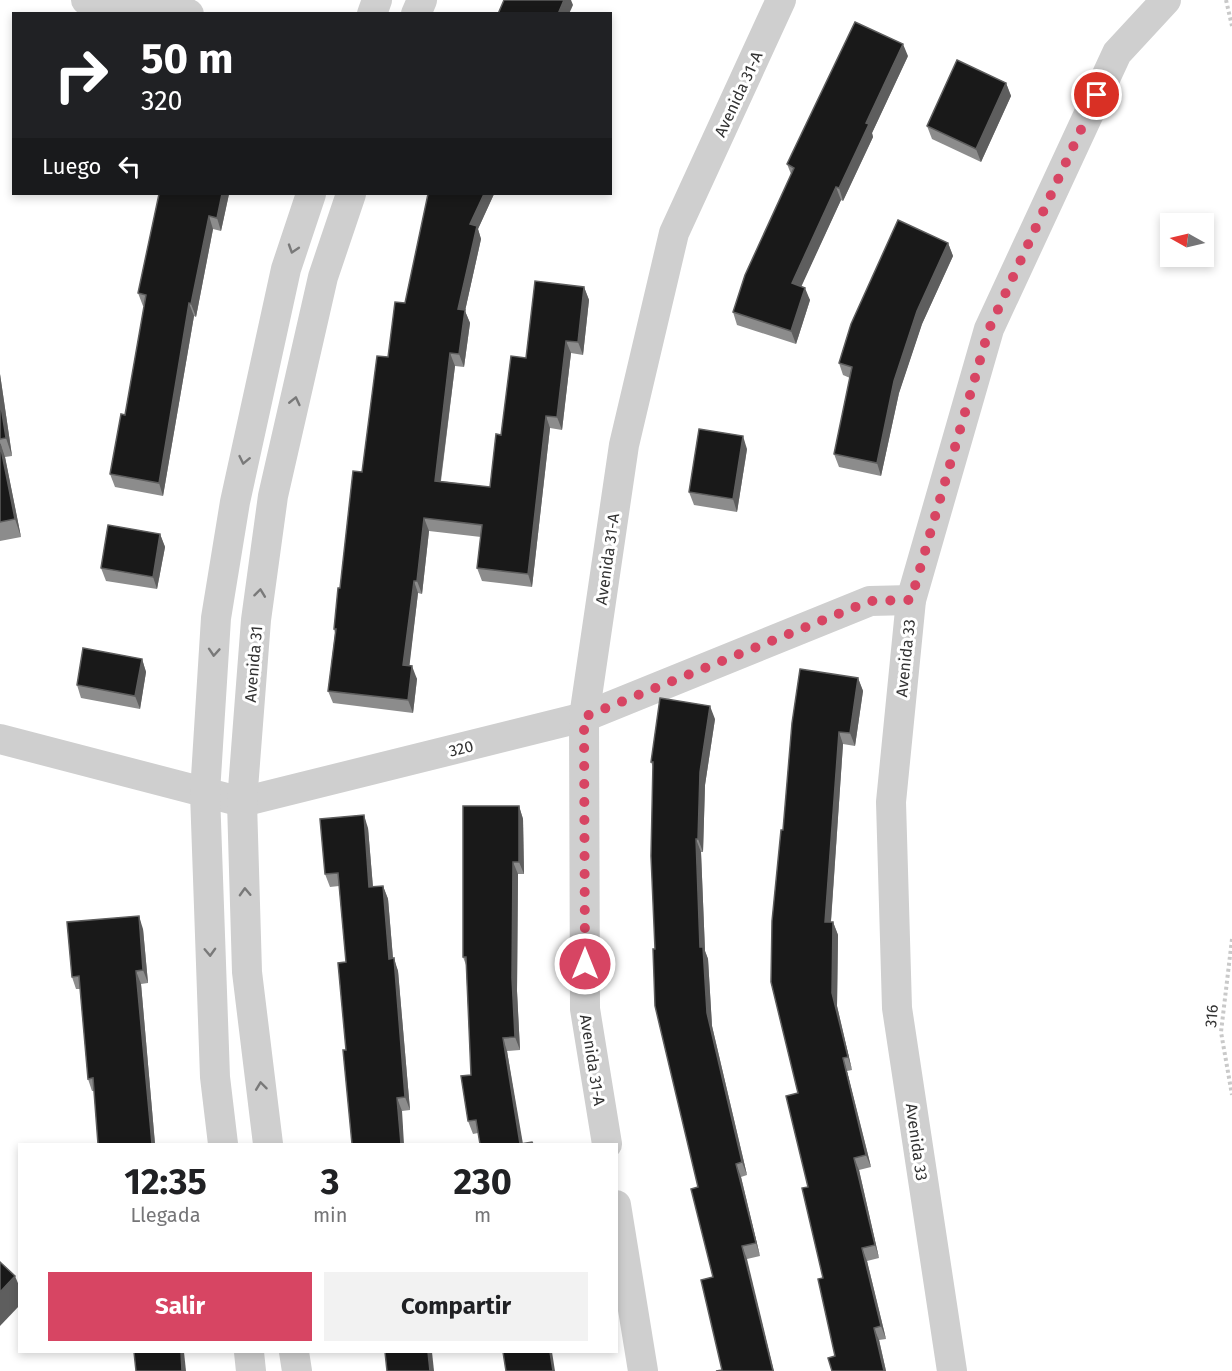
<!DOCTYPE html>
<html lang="es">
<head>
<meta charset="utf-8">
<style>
	body { margin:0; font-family:"Fira Sans",sans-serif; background:#f2f2f2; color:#202124; height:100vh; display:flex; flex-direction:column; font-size:22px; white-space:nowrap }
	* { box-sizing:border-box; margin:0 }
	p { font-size:20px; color:#757577 }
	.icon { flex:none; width:33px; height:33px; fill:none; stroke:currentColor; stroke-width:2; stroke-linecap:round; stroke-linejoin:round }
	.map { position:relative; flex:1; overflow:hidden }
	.details { position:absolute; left:18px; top:1143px; width:600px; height:210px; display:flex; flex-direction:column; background:#fff; border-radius:0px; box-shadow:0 3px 9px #0003 }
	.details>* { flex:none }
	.hud { position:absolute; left:12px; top:12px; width:600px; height:183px; border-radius:0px; box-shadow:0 3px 9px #0003; background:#202124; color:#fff; overflow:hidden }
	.needle { width:39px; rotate:278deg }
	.buttons { position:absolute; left:1160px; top:213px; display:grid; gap:12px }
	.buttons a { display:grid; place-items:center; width:54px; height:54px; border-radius:0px; background:#fff; box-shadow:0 3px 9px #0003; font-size:30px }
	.pin { position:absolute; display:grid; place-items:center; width:51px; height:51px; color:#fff; margin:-26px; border:3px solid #fff; border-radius:50%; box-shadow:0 2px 6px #0007 }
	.me { position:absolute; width:66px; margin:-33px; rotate:0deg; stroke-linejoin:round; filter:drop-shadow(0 0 4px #0008) }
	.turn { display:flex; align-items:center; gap:21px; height:126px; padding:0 30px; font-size:27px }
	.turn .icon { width:78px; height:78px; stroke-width:2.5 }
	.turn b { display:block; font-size:42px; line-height:51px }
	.then { display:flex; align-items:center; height:57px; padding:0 30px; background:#0003; gap:12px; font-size:22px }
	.eta { display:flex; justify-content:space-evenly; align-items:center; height:102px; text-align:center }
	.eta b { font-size:36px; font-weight:700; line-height:42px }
	.primary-button { display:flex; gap:12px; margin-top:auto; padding:12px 30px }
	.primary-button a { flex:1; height:69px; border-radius:0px; background:#d74563; color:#fff; font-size:24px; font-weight:700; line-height:69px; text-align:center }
	.primary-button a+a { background:#f2f2f2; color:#202124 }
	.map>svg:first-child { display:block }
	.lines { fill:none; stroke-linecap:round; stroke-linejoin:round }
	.path { stroke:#c9c9c9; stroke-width:4; stroke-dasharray:3 3; stroke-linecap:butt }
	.street { stroke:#cfcfcf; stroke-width:30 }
	.wall { fill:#8c8c8c }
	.shaded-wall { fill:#5e5e5e }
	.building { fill:#191919; stroke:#5e5e5e; stroke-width:1.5 }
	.oneway { stroke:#797979 }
	.route { stroke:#d74563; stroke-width:10; stroke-dasharray:0 18 }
	.labels { text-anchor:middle; stroke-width:6; stroke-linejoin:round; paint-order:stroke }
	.street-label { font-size:16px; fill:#323232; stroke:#fff }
</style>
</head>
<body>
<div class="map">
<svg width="1232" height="1371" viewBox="0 0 1232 1371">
	<rect width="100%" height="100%" fill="#fff"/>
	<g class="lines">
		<g class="path">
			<path d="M 1226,0 L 1232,26"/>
			<path d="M 1232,939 L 1221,1032 L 1232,1095"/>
		</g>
		<g class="street">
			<path d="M 86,0 L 189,14"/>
			<path d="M 372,14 L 377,0"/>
			<path d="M 416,14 L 422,0"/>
			<path d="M 0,739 L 242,802 L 584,717 L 870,601 L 911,600"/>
			<path d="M 223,1144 L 215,1077 L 205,793 L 216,618 L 235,502 L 286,269 L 311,194"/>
			<path d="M 268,1144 L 247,972 L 242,802 L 256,620 L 273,496 L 323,277 L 351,194"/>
			<path d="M 607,1144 L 585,1009 L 584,717 L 624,445 L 674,233 L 781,0"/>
			<path d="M 616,1205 L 643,1371"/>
			<path d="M 249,1352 L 251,1371"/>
			<path d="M 294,1352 L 297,1371"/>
			<path d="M 952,1371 L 897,1008 L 891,802 L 911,600 L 989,329 L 1117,53 L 1166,0"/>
		</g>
	</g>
	<g class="wall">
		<path d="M 908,56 L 872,133 L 873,137 L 843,201 L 841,200 L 801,286 L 810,300 L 796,344 L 737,325 L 733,312 L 791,174 L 787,164 Z"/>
		<path d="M 1006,83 L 1011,96 L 981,162 L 932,139 L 927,126 Z"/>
		<path d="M 159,194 L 229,194 L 221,231 L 213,229 L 196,317 L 194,316 L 163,496 L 115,487 L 110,474 L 125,415 L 144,306 L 143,306 L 138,293 Z"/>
		<path d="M 428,194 L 494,194 L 478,229 L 481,239 L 465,311 L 470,323 L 464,367 L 455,366 L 441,481 L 490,487 L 501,435 L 526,358 L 584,287 L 589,300 L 583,355 L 571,353 L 562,430 L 550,428 L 532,587 L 482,581 L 477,568 L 481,537 L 429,531 L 422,594 L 418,593 L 409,666 L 417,679 L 413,713 L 333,703 L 328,691 L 335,633 L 334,629 L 362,472 L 405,303 Z"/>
		<path d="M 948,243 L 953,256 L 922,324 L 899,393 L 881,476 L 839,467 L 834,454 L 850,378 L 843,375 L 839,363 Z"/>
		<path d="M 0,374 L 12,456 L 5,457 L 21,537 L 0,541 Z"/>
		<path d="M 747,449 L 737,512 L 694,505 L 689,492 Z"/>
		<path d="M 160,534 L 165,547 L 157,589 L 106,581 L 101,568 Z"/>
		<path d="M 142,659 L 146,672 L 140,709 L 81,698 L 77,685 Z"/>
		<path d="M 858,678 L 863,691 L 855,746 L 843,744 L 831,922 L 833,922 L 838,935 L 837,1006 L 852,1070 L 847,1071 L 871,1167 L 859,1170 L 879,1258 L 867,1261 L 886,1339 L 879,1340 L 886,1371 L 832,1371 L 835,1356 L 808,1187 L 798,1093 L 783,830 Z"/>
		<path d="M 715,719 L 705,785 L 703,852 L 701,852 L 705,951 L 708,959 L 712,1026 L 747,1175 L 741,1177 L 760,1256 L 747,1259 L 722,1370 L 713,1277 L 698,1187 L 655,949 L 653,767 L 651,762 Z"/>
		<path d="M 519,806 L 523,819 L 524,874 L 518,874 L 517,991 L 520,1050 L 507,1051 L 522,1144 L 532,1142 L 533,1144 L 480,1144 L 478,1133 L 473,1134 L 468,1121 L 471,1075 L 466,965 L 463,957 Z"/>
		<path d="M 368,828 L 373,887 L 383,886 L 388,899 L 393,958 L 398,971 L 410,1110 L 402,1111 L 346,1050 L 346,962 L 339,886 L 330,887 L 325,874 Z"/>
		<path d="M 143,929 L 148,983 L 141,984 L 155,1144 L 98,1144 L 94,1091 L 92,1091 L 88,1079 L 80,989 L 76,989 L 72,977 Z"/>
		<path d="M 111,1352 L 129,1352 L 112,1353 Z"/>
	</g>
	<g class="shaded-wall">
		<path d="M 564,0 L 571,0 L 573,5 L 569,14 L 558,14 Z"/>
		<path d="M 903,44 L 908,56 L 872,133 L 873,137 L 843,201 L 839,188 L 866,123 Z"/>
		<path d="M 1006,83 L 1011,96 L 981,162 L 976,149 Z"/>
		<path d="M 836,187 L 841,200 L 797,296 L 792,283 Z"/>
		<path d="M 222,194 L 229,194 L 221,231 L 217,218 Z"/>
		<path d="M 484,194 L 494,194 L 478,229 L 481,239 L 465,311 L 470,323 L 464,367 L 459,354 L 458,309 L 470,224 Z"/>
		<path d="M 209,216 L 213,229 L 196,317 L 191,304 Z"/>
		<path d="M 948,243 L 953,256 L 922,324 L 899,393 L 881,476 L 877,463 L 894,381 L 917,311 Z"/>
		<path d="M 584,287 L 589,300 L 583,355 L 578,342 Z"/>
		<path d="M 805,288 L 810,300 L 796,344 L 791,331 Z"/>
		<path d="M 189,303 L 194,316 L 163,496 L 159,483 Z"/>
		<path d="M 566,341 L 571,353 L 562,430 L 557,417 Z"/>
		<path d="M 450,353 L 455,366 L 439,493 L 435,481 Z"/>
		<path d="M 0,374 L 12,456 L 6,438 L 0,400 Z"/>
		<path d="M 546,416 L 550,428 L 532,587 L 528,574 Z"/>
		<path d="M 743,436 L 747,449 L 737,512 L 733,499 Z"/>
		<path d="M 0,442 L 5,457 L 21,537 L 15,519 Z"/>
		<path d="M 424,518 L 429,531 L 422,594 L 417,581 Z"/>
		<path d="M 160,534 L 165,547 L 157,589 L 153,577 Z"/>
		<path d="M 414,581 L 418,593 L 408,678 L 403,665 Z"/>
		<path d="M 142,659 L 146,672 L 140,709 L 135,696 Z"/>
		<path d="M 412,666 L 417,679 L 413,713 L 408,700 Z"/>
		<path d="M 858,678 L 863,691 L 855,746 L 850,733 Z"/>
		<path d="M 710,706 L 715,719 L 705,785 L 703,852 L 698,839 L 700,772 Z"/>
		<path d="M 839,732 L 843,744 L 830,934 L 825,922 Z"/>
		<path d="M 519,806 L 523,819 L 524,874 L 519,862 Z"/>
		<path d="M 364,815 L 368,828 L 374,900 L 369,887 Z"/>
		<path d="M 696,839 L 701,852 L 705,951 L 708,959 L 712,1026 L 747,1175 L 742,1162 L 707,1013 L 700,947 Z"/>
		<path d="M 513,862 L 518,874 L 517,991 L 520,1050 L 515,1037 L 512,978 Z"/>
		<path d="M 383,886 L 388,899 L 394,971 L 389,959 Z"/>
		<path d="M 139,916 L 143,929 L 148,983 L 143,970 Z"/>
		<path d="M 833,922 L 838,935 L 837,1006 L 852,1070 L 848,1057 L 832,993 Z"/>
		<path d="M 394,958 L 398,971 L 410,1110 L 405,1097 Z"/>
		<path d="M 136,971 L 141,984 L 155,1144 L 152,1144 Z"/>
		<path d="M 503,1038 L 507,1051 L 523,1144 L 520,1144 Z"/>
		<path d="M 843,1058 L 847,1071 L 871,1167 L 866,1155 Z"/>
		<path d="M 397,1098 L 402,1111 L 404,1144 L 401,1144 Z"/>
		<path d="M 854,1158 L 859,1170 L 879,1258 L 875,1245 Z"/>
		<path d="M 736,1164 L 741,1177 L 760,1256 L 756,1243 Z"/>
		<path d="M 742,1246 L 747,1259 L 774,1371 L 773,1371 Z"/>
		<path d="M 862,1248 L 867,1261 L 886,1339 L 881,1326 Z"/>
		<path d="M 15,1276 L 20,1288 L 20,1305 L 0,1326 L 0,1292 Z"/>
		<path d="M 874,1328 L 879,1340 L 886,1371 L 884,1371 Z"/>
		<path d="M 181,1352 L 184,1352 L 186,1371 L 182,1371 Z"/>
		<path d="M 428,1352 L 432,1352 L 434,1371 L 430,1371 Z"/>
		<path d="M 550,1352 L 552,1352 L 555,1371 L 553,1371 Z"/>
	</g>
	<g class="building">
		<path d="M 504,0 L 564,0 L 558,14 L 498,14 Z"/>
		<path d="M 855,22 L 903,44 L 866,123 L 869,124 L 839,188 L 836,187 L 792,283 L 805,288 L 791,331 L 733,312 L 745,275 L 794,168 L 787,164 Z"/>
		<path d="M 957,60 L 1006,83 L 976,149 L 927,126 Z"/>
		<path d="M 159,194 L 222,194 L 217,218 L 209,216 L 191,304 L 189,303 L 159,483 L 110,474 L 121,414 L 125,415 L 146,295 L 138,293 Z"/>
		<path d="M 428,194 L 484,194 L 470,224 L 477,226 L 458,309 L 465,310 L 459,354 L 450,353 L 435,481 L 490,487 L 496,434 L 501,435 L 511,356 L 526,358 L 535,281 L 584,287 L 578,342 L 566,341 L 557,417 L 546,416 L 528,574 L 477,568 L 482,525 L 424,518 L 417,581 L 414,581 L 403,665 L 412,666 L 408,700 L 328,691 L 336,629 L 334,629 L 338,588 L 340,588 L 353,471 L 362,472 L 377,356 L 388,357 L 395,302 L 405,303 Z"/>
		<path d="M 898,220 L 948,243 L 917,311 L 894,381 L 877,463 L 834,454 L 852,367 L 839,363 L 851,324 Z"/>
		<path d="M 0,400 L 6,438 L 0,439 Z"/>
		<path d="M 699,429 L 743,436 L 733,499 L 689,492 Z"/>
		<path d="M 0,444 L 15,519 L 0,522 Z"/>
		<path d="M 108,525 L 160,534 L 153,577 L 101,568 Z"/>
		<path d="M 83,648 L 142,659 L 135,696 L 77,685 Z"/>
		<path d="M 800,669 L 858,678 L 850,733 L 839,732 L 825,922 L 833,922 L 832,993 L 848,1057 L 843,1058 L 866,1155 L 854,1158 L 875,1245 L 862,1248 L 881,1326 L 874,1328 L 884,1371 L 832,1371 L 828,1358 L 835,1356 L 818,1279 L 823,1278 L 802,1188 L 808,1187 L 786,1096 L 798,1093 L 771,982 L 772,921 L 781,830 L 783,830 L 792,723 Z"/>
		<path d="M 660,698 L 710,706 L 700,772 L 698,839 L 696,839 L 700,947 L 703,947 L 707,1013 L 742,1162 L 736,1164 L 756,1243 L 742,1246 L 773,1371 L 716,1371 L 722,1370 L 701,1280 L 713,1277 L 691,1189 L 698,1187 L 655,1006 L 653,949 L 655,949 L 651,856 L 653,762 L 651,762 Z"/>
		<path d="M 463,806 L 519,806 L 519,862 L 513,862 L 512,978 L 515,1037 L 503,1038 L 520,1144 L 532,1142 L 533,1144 L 480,1144 L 476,1120 L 468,1121 L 461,1076 L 471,1075 L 466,957 L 463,957 Z"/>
		<path d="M 364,815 L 369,887 L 383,886 L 389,959 L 394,958 L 405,1097 L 397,1098 L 401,1144 L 352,1144 L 343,1050 L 346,1050 L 338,963 L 346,962 L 338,873 L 325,874 L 320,819 Z"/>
		<path d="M 139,916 L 143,970 L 136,971 L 152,1144 L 98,1144 L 93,1078 L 88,1079 L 79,976 L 72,977 L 67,922 Z"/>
		<path d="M 0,1262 L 15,1276 L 0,1292 Z"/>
		<path d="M 134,1352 L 181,1352 L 182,1371 L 136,1371 Z"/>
		<path d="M 385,1352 L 428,1352 L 430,1371 L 387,1371 Z"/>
		<path d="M 503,1352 L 550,1352 L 553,1371 L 506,1371 Z"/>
	</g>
	<defs><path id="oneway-chevron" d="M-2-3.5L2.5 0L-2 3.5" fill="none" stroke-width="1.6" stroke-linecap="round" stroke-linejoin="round" transform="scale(1.5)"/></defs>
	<g class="oneway">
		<use href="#oneway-chevron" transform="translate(293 249) rotate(108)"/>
		<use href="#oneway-chevron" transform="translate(295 401) rotate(-77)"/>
		<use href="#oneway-chevron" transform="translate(244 460) rotate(102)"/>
		<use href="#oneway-chevron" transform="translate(260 593) rotate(-83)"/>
		<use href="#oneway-chevron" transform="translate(214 652) rotate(94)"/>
		<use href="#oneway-chevron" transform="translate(245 892) rotate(-92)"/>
		<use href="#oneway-chevron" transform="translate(210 952) rotate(88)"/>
		<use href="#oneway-chevron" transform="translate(261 1086) rotate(-97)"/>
	</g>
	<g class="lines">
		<path class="route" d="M 585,964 L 584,717 L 870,601 L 911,600 L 989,329 L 1097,95"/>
	</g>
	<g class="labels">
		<g class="street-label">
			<text transform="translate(738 94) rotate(-65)" y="6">Avenida 31-A</text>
			<text transform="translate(607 559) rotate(-82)" y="6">Avenida 31-A</text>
			<text transform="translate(905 658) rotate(-84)" y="6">Avenida 33</text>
			<text transform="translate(253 664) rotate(-85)" y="6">Avenida 31</text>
			<text transform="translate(461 748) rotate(-14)" y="6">320</text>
			<text transform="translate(1211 1016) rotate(-85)" y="6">316</text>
			<text transform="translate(593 1060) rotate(81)" y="6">Avenida 31-A</text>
			<text transform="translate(917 1142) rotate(82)" y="6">Avenida 33</text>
		</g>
	</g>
</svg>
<div class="buttons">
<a><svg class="needle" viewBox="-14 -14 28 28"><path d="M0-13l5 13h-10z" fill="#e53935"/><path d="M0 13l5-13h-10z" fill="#757577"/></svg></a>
</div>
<div class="pin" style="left:1097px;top:95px;background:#d93025"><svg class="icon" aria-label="arrive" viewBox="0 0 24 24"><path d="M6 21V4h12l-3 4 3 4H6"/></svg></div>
<svg class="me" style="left:585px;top:964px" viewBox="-20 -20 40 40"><circle r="17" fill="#d74563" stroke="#fff" stroke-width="3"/><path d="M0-11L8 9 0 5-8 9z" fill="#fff"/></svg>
<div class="hud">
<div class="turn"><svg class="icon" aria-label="right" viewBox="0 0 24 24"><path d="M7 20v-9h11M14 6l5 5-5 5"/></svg><div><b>50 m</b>320</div></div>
<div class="then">Luego<svg class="icon" aria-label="left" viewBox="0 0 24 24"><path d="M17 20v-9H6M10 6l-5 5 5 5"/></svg></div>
</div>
<section class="details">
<div class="eta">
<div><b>12:35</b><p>Llegada</p></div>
<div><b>3</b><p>min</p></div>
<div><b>230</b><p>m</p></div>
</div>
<div class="primary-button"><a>Salir</a><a>Compartir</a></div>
</section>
</div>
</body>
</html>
